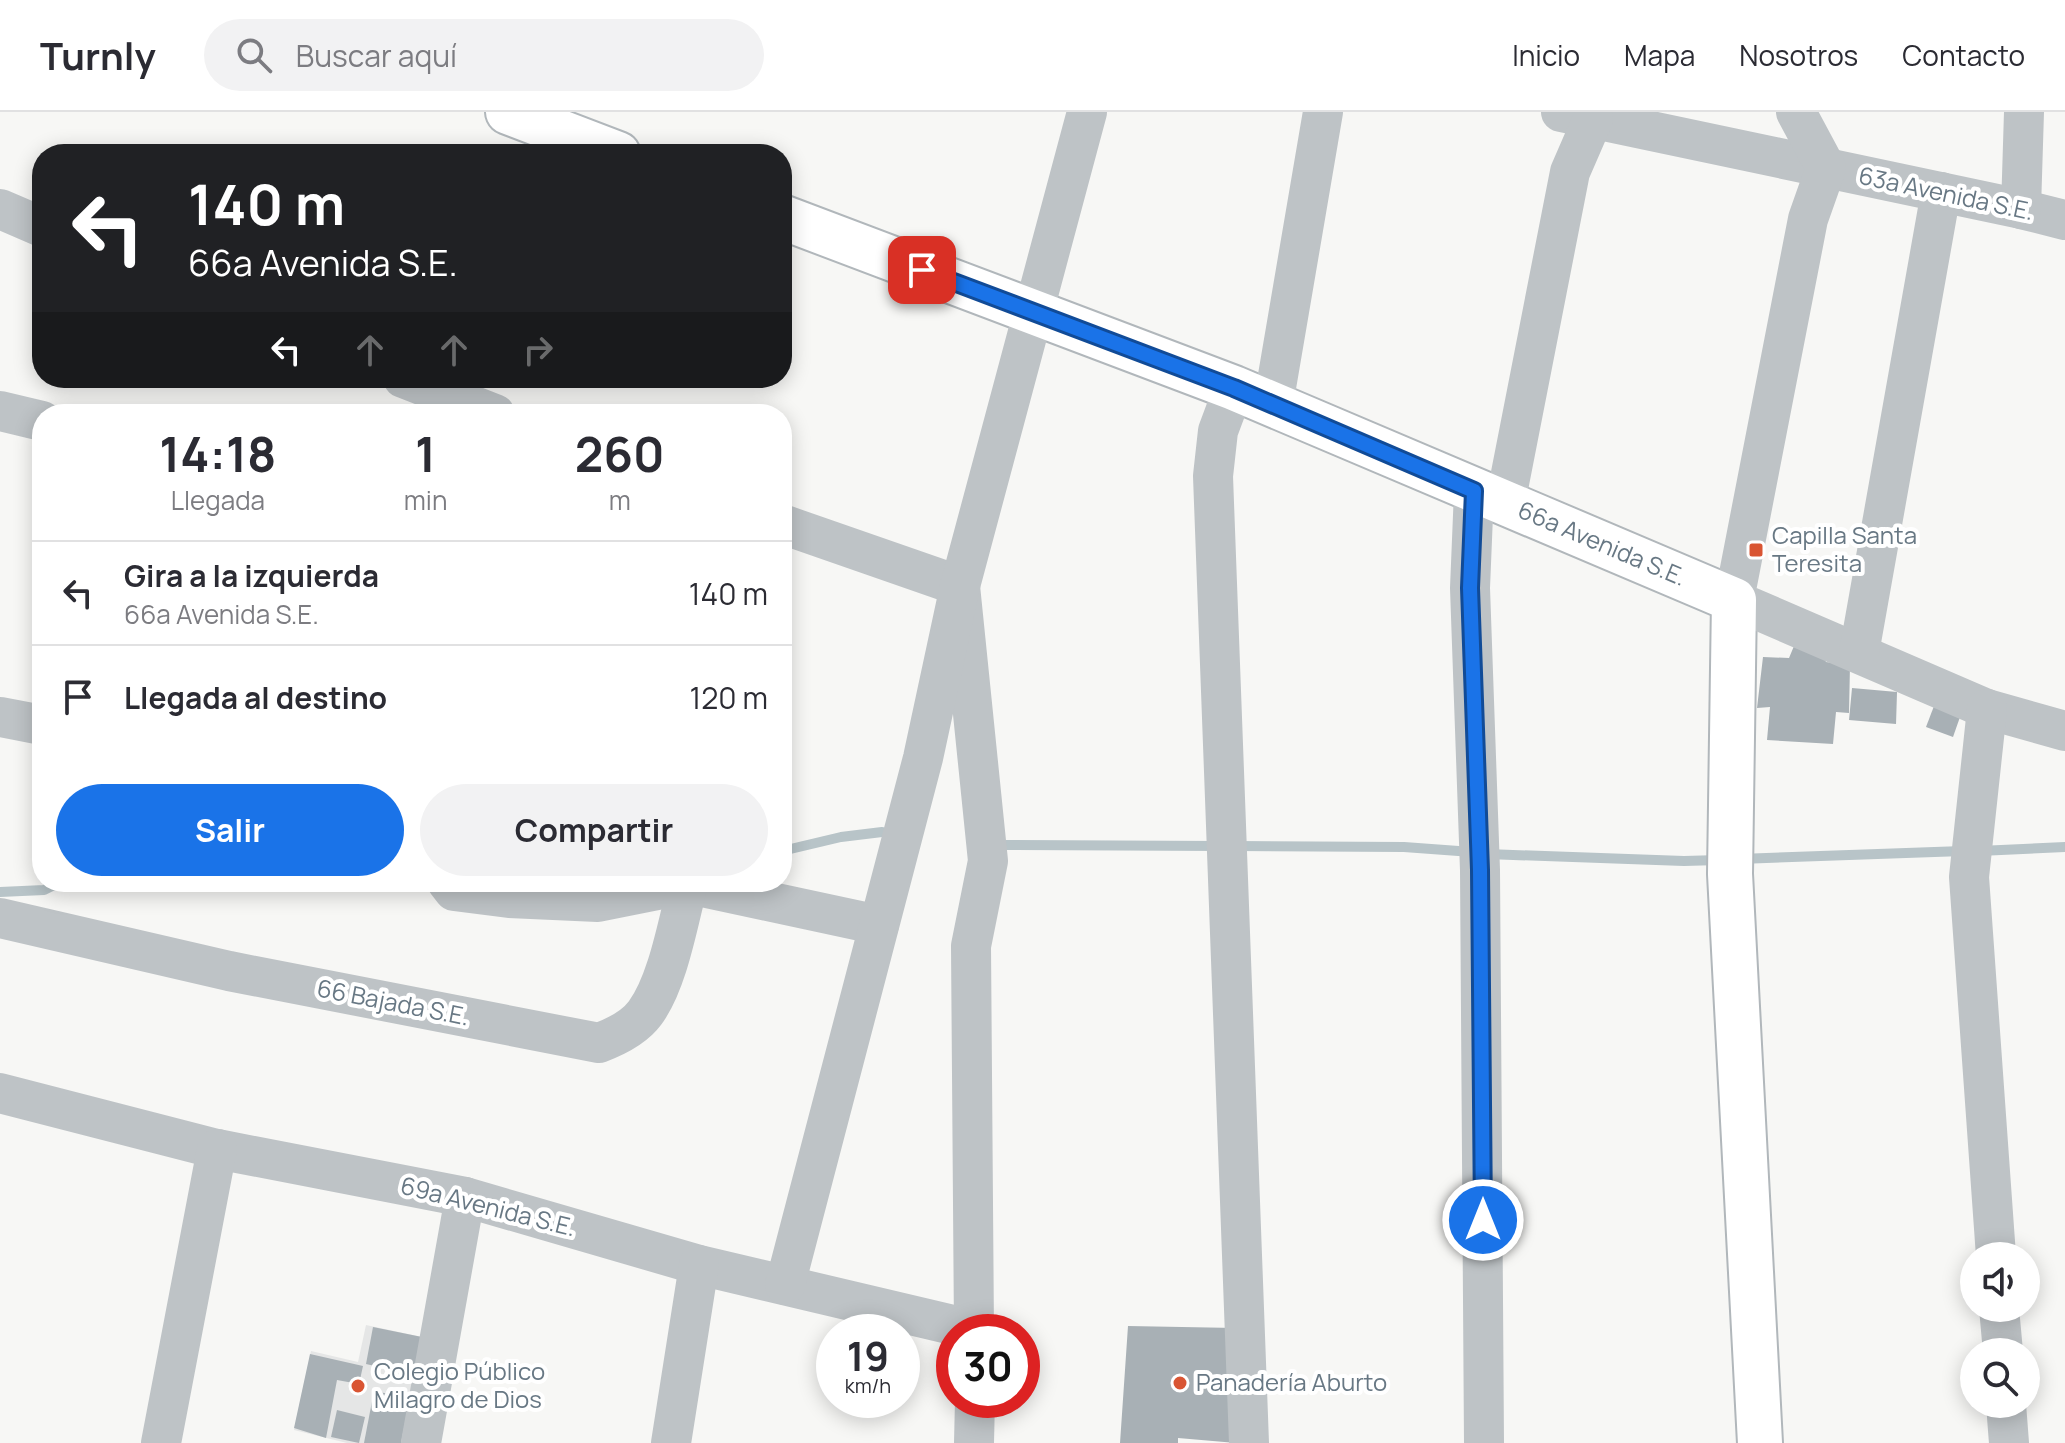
<!DOCTYPE html>
<html lang="es">
<head>
<meta charset="utf-8">
<style>
	body { margin:0; font-family:Manrope,sans-serif; background:#f2f2f3; color:#2b2b33; height:100vh; display:flex; flex-direction:column; font-size:30px; white-space:nowrap }
	* { box-sizing:border-box; margin:0 }
	p { font-size:26px; color:#7c7c81 }
	.icon { flex:none; width:44px; height:44px; fill:none; stroke:currentColor; stroke-width:2; stroke-linecap:round; stroke-linejoin:round }
	.map { position:relative; flex:1; overflow:hidden }
	.drawer { position:absolute; left:32px; top:292px; width:760px; height:488px; display:flex; flex-direction:column; background:#fff; border-radius:32px; box-shadow:0 4px 20px #0003 }
	.drawer>* { flex:none }
	.banner { position:absolute; left:32px; top:32px; width:760px; height:244px; border-radius:32px; box-shadow:0 4px 20px #0003; background:#202124; color:#fff; overflow:hidden }
	.buttons { position:absolute; left:1960px; top:1130px; display:grid; gap:16px }
	.buttons a { display:grid; place-items:center; width:80px; height:80px; border-radius:50%; background:#fff; box-shadow:0 4px 20px #0003; font-size:40px }
	.speed { position:absolute; left:816px; top:1202px; display:flex; gap:16px; font-size:40px; font-weight:700; text-align:center }
	.speed>* { display:grid; place-content:center; width:104px; height:104px; border-radius:50%; background:#fff; box-shadow:0 4px 20px #0003; line-height:1 }
	.speed small { font-size:20px; font-weight:400 }
	.speed .limit { border:12px solid #d22; background:#fff; color:#111 }
	.pin { position:absolute; display:grid; place-items:center; width:68px; height:68px; color:#fff; margin:-34px; border-radius:16px; box-shadow:0 4px 12px #0006 }
	.me { position:absolute; width:88px; margin:-44px; rotate:0deg; stroke-linejoin:round; filter:drop-shadow(0 0 6px #0008) }
	.turn { display:flex; align-items:center; gap:28px; height:168px; padding:0 24px; font-size:36px }
	.turn .icon { width:104px; height:104px; stroke-width:2.5 }
	.turn b { display:block; font-size:56px; line-height:68px }
	.lanes { display:flex; align-items:center; height:76px; padding:0 24px; background:#0003; justify-content:center; gap:40px; direction:ltr }
	.lanes .off { opacity:.35 }
	.eta { display:flex; justify-content:space-evenly; align-items:center; height:136px; text-align:center }
	.eta b { font-size:48px; font-weight:700; line-height:56px }
	.cta { display:flex; gap:16px; margin-top:auto; padding:16px 24px }
	.cta a { flex:1; height:92px; border-radius:48px; background:#1a73e8; color:#fff; font-size:32px; font-weight:700; line-height:92px; text-align:center }
	.cta a+a { background:#f2f2f3; color:#2b2b33 }
	ul { padding:0; list-style:none }
	li { display:flex; align-items:center; gap:24px; height:104px; padding:0 24px; border-top:2px solid #e1e1e2 }
	li div { flex:1 }
	li b { display:block; font-size:30px }
	li em { font-style:normal }
	header { display:flex; align-items:center; gap:48px; box-sizing:border-box; height:112px; padding:0 40px; background:#fff; border-bottom:2px solid #e1e1e2 }
	header strong { font-size:38px }
	nav { display:flex; gap:44px; margin-inline-start:auto; font-size:28px }
	.search { width:560px; height:72px; background:#f2f2f3; display:flex; align-items:center; gap:20px; box-sizing:border-box; padding:0 28px; border-radius:44px; color:#7c7c81; font-size:30px }
	.map>svg:first-child { display:block }
	.built { fill:#e5e6e6 }
	.lines { fill:none; stroke-linecap:round; stroke-linejoin:round }
	.stream { stroke:#b8c4c8; stroke-width:10 }
	.building { fill:#a8b0b5 }
	.secondary-casing { stroke:#b1b7bb; stroke-width:48 }
	.street { stroke:#bec3c6; stroke-width:40 }
	.secondary { stroke:#fff; stroke-width:44 }
	.route-casing { stroke:#114b97; stroke-width:20 }
	.route { stroke:#1a73e8; stroke-width:14 }
	.poi-dot { fill:#d95533; stroke:#fff; stroke-width:3 }
	.labels { text-anchor:middle; stroke-width:8; stroke-linejoin:round; paint-order:stroke }
	.street-label { font-size:24px; fill:#687884; stroke:#fff }
	.poi-label { font-size:24px; fill:#687884; stroke:#fff; text-anchor:start }
</style>
</head>
<body>
<header>
<strong>Turnly</strong>
<div class="search"><svg class="icon" aria-label="search" viewBox="0 0 24 24"><circle cx="10" cy="10" r="6"/><path d="M15 15l6 6"/></svg>Buscar aquí</div>
<nav><a>Inicio</a><a>Mapa</a><a>Nosotros</a><a>Contacto</a></nav>
</header>
<div class="map">
<svg width="2065" height="1331" viewBox="0 0 2065 1331">
	<rect width="100%" height="100%" fill="#f7f7f5"/>
	<path class="built" d="M 366,1213 L 422,1225 L 401,1331 L 347,1331 L 294,1318 L 311,1239 L 358,1250 Z"/>
	<g class="lines">
		<g class="stream">
			<path d="M 1006,733 L 1220,734"/>
			<path d="M 1236,734 L 1404,735 L 1472,740"/>
			<path d="M 782,739 L 841,725 L 882,720"/>
			<path d="M 1979,739 L 2065,735"/>
			<path d="M 1487,742 L 1684,749 L 1719,748"/>
			<path d="M 1739,747 L 1963,739"/>
			<path d="M 0,780 L 44,778 L 60,770"/>
		</g>
	</g>
	<g class="building">
		<path d="M 1794,534 L 1821,537 L 1826,550 L 1850,553 L 1849,601 L 1836,600 L 1833,632 L 1767,628 L 1770,595 L 1757,596 L 1763,545 L 1789,546 Z"/>
		<path d="M 1852,576 L 1897,580 L 1896,612 L 1849,608 Z"/>
		<path d="M 1934,594 L 1960,605 L 1953,625 L 1926,615 Z"/>
		<path d="M 1128,1214 L 1236,1216 L 1236,1331 L 1178,1326 L 1178,1331 L 1120,1331 Z"/>
		<path d="M 373,1215 L 422,1225 L 414,1263 L 366,1252 Z"/>
		<path d="M 310,1242 L 363,1254 L 359,1272 L 337,1268 L 326,1326 L 294,1316 Z"/>
		<path d="M 374,1279 L 410,1286 L 401,1331 L 364,1331 Z"/>
		<path d="M 337,1298 L 365,1305 L 359,1331 L 331,1325 Z"/>
	</g>
	<g class="lines">
		<g class="secondary-casing">
			<g id="secondary">
				<path d="M 508,0 L 618,42"/>
				<path d="M 782,105 L 1234,276 L 1734,488 L 1730,762 L 1760,1331"/>
			</g>
		</g>
		<g class="street">
			<path d="M 1561,0 L 2021,97 L 2065,108"/>
			<path d="M 1796,0 L 1826,56 L 1808,107 L 1734,488 L 1987,597 L 2065,619"/>
			<path d="M 0,97 L 42,115"/>
			<path d="M 2021,97 L 2024,0"/>
			<path d="M 403,266 L 495,302"/>
			<path d="M 1234,276 L 1218,319 L 1213,364 L 1249,1331"/>
			<path d="M 1273,293 L 1323,0"/>
			<path d="M 0,299 L 42,309"/>
			<path d="M 1474,379 L 1470,476 L 1480,758 L 1484,1331"/>
			<path d="M 1505,392 L 1570,60 L 1593,7"/>
			<path d="M 782,412 L 960,474 L 988,749 L 971,834 L 974,1220"/>
			<path d="M 1859,541 L 1941,80"/>
			<path d="M 1987,597 L 1969,765 L 1996,1144"/>
			<path d="M 0,605 L 42,613"/>
			<path d="M 447,770 L 454,779 L 509,786 L 598,790 L 688,772 L 879,813"/>
			<path d="M 0,806 L 229,859 L 599,931 C 615,925 634,916 645,901 C 668,870 678,810 688,772"/>
			<path d="M 0,981 L 217,1037 L 465,1085 L 699,1153 L 974,1218"/>
			<path d="M 785,1173 L 923,646 L 960,474 L 1087,0"/>
			<path d="M 1999,1196 L 2003,1240"/>
			<path d="M 2006,1292 L 2009,1331"/>
			<path d="M 161,1331 L 217,1037"/>
			<path d="M 421,1331 L 465,1085"/>
			<path d="M 671,1331 L 699,1153"/>
			<path d="M 974,1331 L 975,1288"/>
		</g>
		<use href="#secondary" class="secondary"/>
	</g>
	<g class="lines">
		<g class="route-casing">
			<path id="route" d="M 922,158 L 1234,276 L 1474,379 L 1470,476 L 1480,758 L 1483,1108"/>
		</g>
		<use href="#route" class="route"/>
	</g>
	<g class="poi-dot">
		<rect x="1748" y="430" width="16" height="16" rx="4"/>
		<circle cx="1180" cy="1271" r="8"/>
		<circle cx="358" cy="1274" r="8"/>
	</g>
	<g class="labels">
		<g class="street-label">
			<text transform="translate(1946 82) rotate(12)" y="8">63a Avenida S.E.</text>
			<text transform="translate(1602 432) rotate(23)" y="8">66a Avenida S.E.</text>
			<text transform="translate(393 891) rotate(11)" y="8">66 Bajada S.E.</text>
			<text transform="translate(488 1095) rotate(14)" y="8">69a Avenida S.E.</text>
		</g>
		<g class="poi-label">
			<text x="1772" y="432">Capilla Santa<tspan x="1772" dy="28">Teresita</tspan></text>
			<text x="374" y="1268">Colegio Público<tspan x="374" dy="28">Milagro de Dios</tspan></text>
			<text x="1196" y="1279">Panadería Aburto</text>
		</g>
	</g>
</svg>
<div class="buttons">
<a><svg class="icon" aria-label="sound" viewBox="0 0 24 24"><path d="M4 9h4l5-4v14l-5-4H4zM17 9q2 3 0 6"/></svg></a>
<a><svg class="icon" aria-label="search" viewBox="0 0 24 24"><circle cx="10" cy="10" r="6"/><path d="M15 15l6 6"/></svg></a>
</div>
<div class="speed"><div>19<small>km/h</small></div><div class="limit">30</div></div>
<div class="pin" style="left:922px;top:158px;background:#d93025"><svg class="icon" aria-label="arrive" viewBox="0 0 24 24"><path d="M6 21V4h12l-3 4 3 4H6"/></svg></div>
<svg class="me" style="left:1483px;top:1108px" viewBox="-20 -20 40 40"><circle r="17" fill="#1a73e8" stroke="#fff" stroke-width="3"/><path d="M0-11L8 9 0 5-8 9z" fill="#fff"/></svg>
<div class="banner">
<div class="turn"><svg class="icon" aria-label="left" viewBox="0 0 24 24"><path d="M17 20v-9H6M10 6l-5 5 5 5"/></svg><div><b>140 m</b>66a Avenida S.E.</div></div>
<div class="lanes"><svg class="icon" aria-label="left" viewBox="0 0 24 24"><path d="M17 20v-9H6M10 6l-5 5 5 5"/></svg><svg class="icon off" aria-label="ahead" viewBox="0 0 24 24"><path d="M12 20V5M6 11l6-6 6 6"/></svg><svg class="icon off" aria-label="ahead" viewBox="0 0 24 24"><path d="M12 20V5M6 11l6-6 6 6"/></svg><svg class="icon off" aria-label="right" viewBox="0 0 24 24"><path d="M7 20v-9h11M14 6l5 5-5 5"/></svg></div>
</div>
<section class="drawer">
<div class="eta">
<div><b>14:18</b><p>Llegada</p></div>
<div><b>1</b><p>min</p></div>
<div><b>260</b><p>m</p></div>
</div>
<ul>
<li><svg class="icon" aria-label="left" viewBox="0 0 24 24"><path d="M17 20v-9H6M10 6l-5 5 5 5"/></svg><div><b>Gira a la izquierda</b><p>66a Avenida S.E.</p></div><em>140 m</em></li>
<li><svg class="icon" aria-label="arrive" viewBox="0 0 24 24"><path d="M6 21V4h12l-3 4 3 4H6"/></svg><div><b>Llegada al destino</b></div><em>120 m</em></li>
</ul>
<div class="cta"><a>Salir</a><a>Compartir</a></div>
</section>
</div>
</body>
</html>
